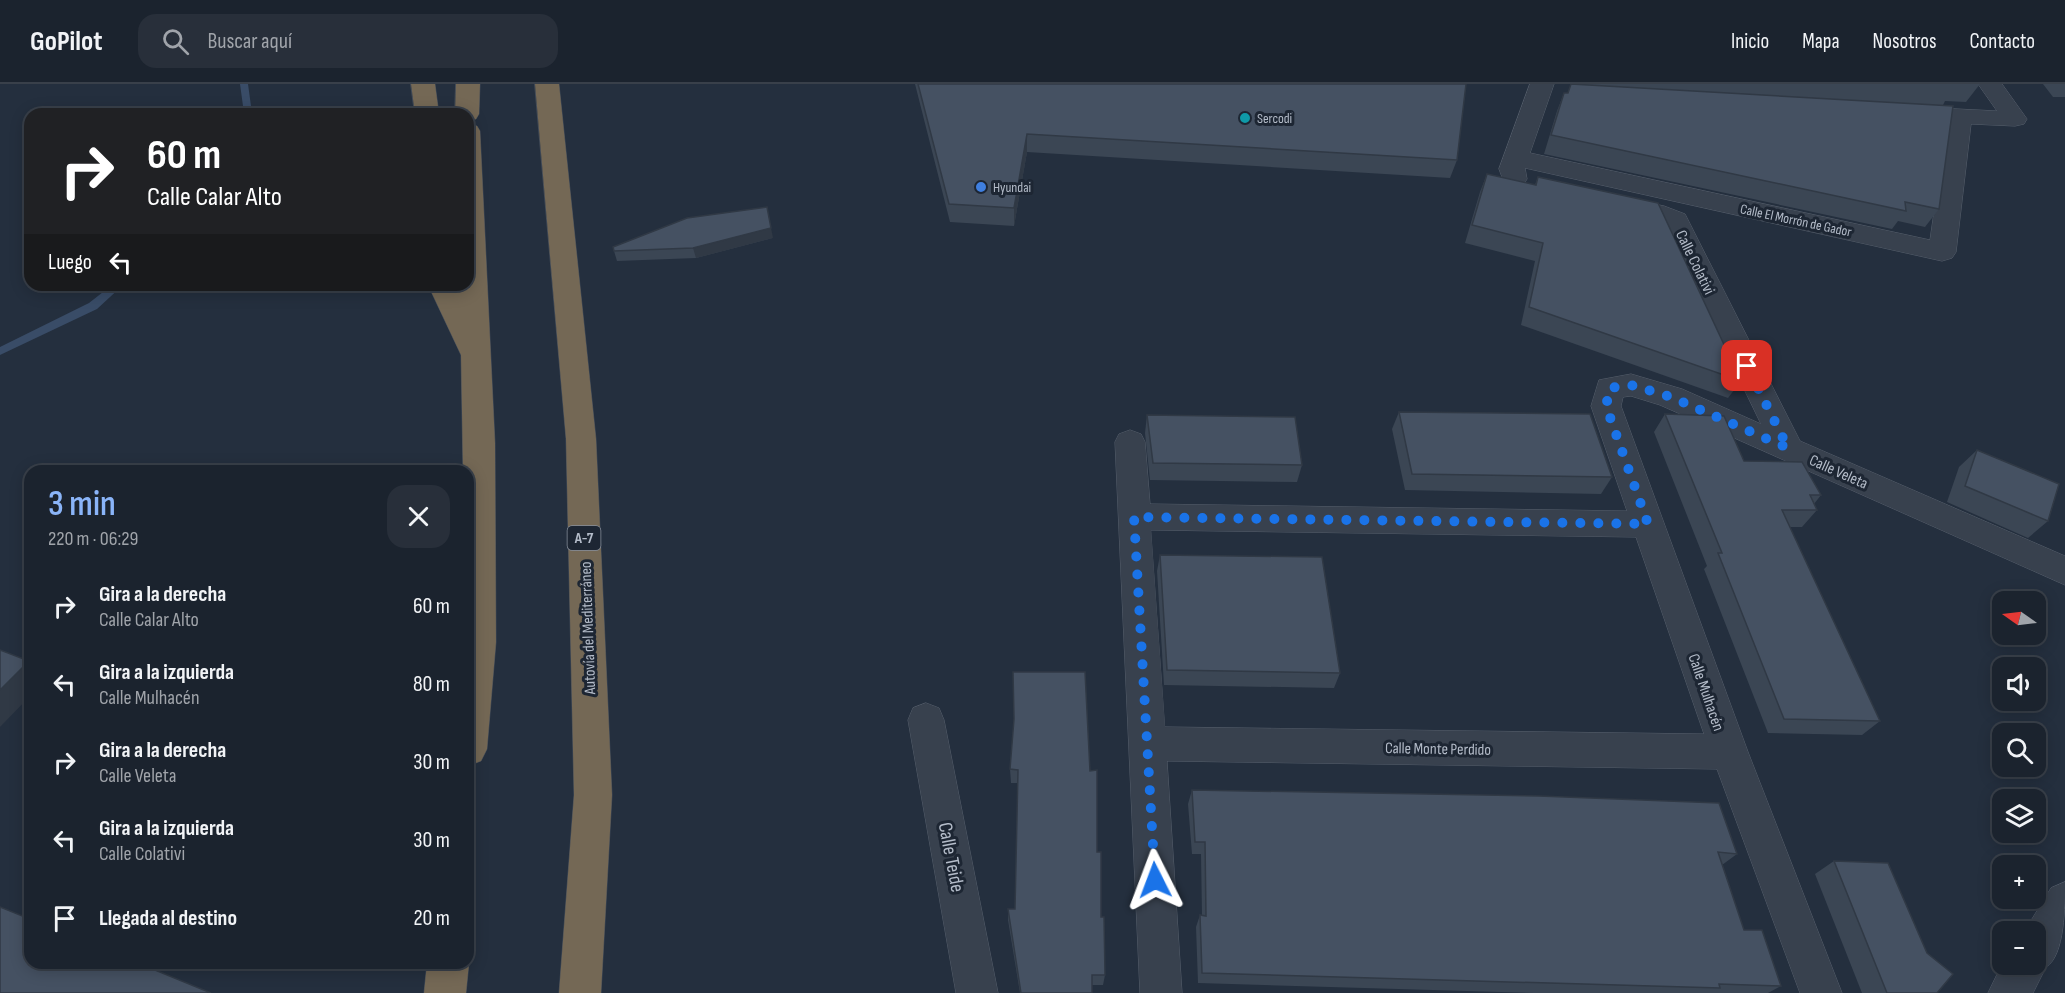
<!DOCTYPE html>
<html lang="es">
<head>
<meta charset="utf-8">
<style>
	body { margin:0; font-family:"Sofia Sans Condensed",sans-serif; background:#282f3a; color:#f1f3f6; height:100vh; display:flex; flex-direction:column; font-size:22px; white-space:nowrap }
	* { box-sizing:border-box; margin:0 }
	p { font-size:20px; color:#a0a4aa }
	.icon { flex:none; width:33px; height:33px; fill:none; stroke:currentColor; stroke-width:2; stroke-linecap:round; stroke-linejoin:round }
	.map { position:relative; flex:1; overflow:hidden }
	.side { position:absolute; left:24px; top:381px; width:450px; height:504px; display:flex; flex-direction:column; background:#1b232e; border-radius:18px; box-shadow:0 3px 15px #0003,0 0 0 2px #39404a }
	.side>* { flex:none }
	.guide { position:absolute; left:24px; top:24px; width:450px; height:183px; border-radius:18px; box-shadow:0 3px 15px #0003,0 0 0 2px #39404a; background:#202124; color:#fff; overflow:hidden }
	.needle { width:39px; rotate:284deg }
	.tools { position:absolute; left:1992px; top:507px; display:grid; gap:12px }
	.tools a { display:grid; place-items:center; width:54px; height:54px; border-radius:12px; background:#1b232e; box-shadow:0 3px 15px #0003,0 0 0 2px #39404a; font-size:30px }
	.pin { position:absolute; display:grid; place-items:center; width:51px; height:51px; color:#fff; margin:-26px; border-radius:12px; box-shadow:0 3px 9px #0006 }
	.me { position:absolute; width:66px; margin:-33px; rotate:357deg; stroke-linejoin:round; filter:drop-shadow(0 0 4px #0008) }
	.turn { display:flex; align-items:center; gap:21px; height:126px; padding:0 24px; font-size:27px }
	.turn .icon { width:78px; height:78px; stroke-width:2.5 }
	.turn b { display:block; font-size:42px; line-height:51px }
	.then { display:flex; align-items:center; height:57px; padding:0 24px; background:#0003; gap:12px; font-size:22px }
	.round { display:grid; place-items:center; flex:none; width:63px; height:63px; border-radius:18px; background:#282f3a }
	.summary { display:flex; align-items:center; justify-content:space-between; height:102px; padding:0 24px }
	h1 { font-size:36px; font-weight:600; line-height:45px; color:#8ab4f8 }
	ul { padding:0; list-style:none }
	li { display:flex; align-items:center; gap:18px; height:78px; padding:0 24px }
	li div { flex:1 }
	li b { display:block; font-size:22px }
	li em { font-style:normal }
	header { display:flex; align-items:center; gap:36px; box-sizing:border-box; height:84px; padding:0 30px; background:#1b232e; border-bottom:2px solid #39404a }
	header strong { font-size:28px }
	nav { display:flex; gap:33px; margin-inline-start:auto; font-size:21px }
	.search { width:420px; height:54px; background:#282f3a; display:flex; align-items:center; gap:15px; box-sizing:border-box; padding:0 21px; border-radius:18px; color:#a0a4aa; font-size:22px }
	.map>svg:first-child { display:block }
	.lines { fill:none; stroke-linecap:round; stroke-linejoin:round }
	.stream { fill:#394c67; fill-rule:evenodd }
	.street-casing { stroke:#565f6c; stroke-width:1 }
	.highway-casing { stroke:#434c59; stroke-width:1 }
	.street { fill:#38414e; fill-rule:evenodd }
	.highway { fill:#746855; fill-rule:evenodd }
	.wall { fill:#3b4654 }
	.shaded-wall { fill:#303945 }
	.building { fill:#455162; stroke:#303945; stroke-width:1.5 }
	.route { stroke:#1a73e8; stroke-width:10; stroke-dasharray:0 18 }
	.culture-dot { fill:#0f9aa8; stroke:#1d2633; stroke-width:2 }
	.shop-dot { fill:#3f7fe0; stroke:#1d2633; stroke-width:2 }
	.labels { text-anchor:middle; stroke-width:6; stroke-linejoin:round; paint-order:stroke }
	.far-poi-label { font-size:14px; fill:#b4bcc9; stroke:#1d2633; text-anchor:start }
	.far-street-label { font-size:14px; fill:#b4bcc9; stroke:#1d2633 }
	.shield { fill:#1d2633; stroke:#878f9c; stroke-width:1.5 }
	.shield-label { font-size:15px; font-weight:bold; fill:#b4bcc9 }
	.street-label { font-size:16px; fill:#b4bcc9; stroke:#1d2633 }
	.near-street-label { font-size:20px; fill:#b4bcc9; stroke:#1d2633 }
</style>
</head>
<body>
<header>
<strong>GoPilot</strong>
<div class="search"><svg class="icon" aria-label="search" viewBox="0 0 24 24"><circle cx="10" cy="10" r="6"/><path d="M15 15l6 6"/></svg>Buscar aquí</div>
<nav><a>Inicio</a><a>Mapa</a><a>Nosotros</a><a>Contacto</a></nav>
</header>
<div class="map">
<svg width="2065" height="909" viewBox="0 0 2065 909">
	<rect width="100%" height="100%" fill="#242f3e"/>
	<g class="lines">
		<g class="stream">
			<path d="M 240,0 L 248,0 L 251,22 L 247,30 L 239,30 L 243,22 Z"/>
			<path d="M 112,201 L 123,201 L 97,225 L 0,271 L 0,263 L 89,219 Z"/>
		</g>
		<g class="street-casing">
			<g id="street">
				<path d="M 1530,0 L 1554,0 L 1530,69 L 1930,156 L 1947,39 L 1928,36 L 1925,31 L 1928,26 L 1937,24 L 1997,27 L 1978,0 L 2002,0 L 2027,35 L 2024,40 L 2015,42 L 1971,40 L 1956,168 L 1952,174 L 1942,177 L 1525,84 L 1527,95 L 1523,101 L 1514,103 L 1505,101 L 1499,85 Z"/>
				<path d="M 1621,113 L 1664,122 L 1685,130 L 1800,357 L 2065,472 L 2065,501 L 1660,321 L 1631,312 L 1623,313 L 1621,322 L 1748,668 L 1842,909 L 1800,909 L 1717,685 L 1167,677 L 1182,909 L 1140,909 L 1115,358 L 1119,350 L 1130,346 L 1141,350 L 1145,358 L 1150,420 L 1627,427 L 1591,322 L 1599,296 L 1631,290 L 1682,305 L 1761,340 L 1665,142 L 1612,127 L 1608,121 L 1612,115 ZM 1151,446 L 1636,453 L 1704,650 L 1165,643 Z"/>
				<path d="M 926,619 L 939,624 L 944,636 L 998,909 L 956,909 L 908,636 L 913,624 Z"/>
				<path d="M 2065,798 C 2065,821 2065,872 2046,883 L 2033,909 L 1988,909 L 2002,880 L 2036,880 L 2036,848 L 2024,848 L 2051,804 Z"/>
			</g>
		</g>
		<g class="highway-casing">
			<g id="highway">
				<path d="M 411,0 L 435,0 L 439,30 L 415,30 Z"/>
				<path d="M 456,0 L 480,0 L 479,30 L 476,35 L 468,37 L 468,30 L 455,30 Z"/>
				<path d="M 535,0 L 559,0 L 596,355 L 612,711 L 601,909 L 559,909 L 574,711 L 566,355 Z"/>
				<path d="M 468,40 L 477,42 L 480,47 L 495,359 L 496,558 L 487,665 L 481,677 L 468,682 L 468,387 L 463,387 L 461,271 L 428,201 L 456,201 L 460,209 L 460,201 L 468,201 Z"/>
				<path d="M 468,877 L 469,879 L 466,909 L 424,909 L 427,879 L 468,879 Z"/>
			</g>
		</g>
		<use href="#street" class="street"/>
		<use href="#highway" class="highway"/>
	</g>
	<g class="wall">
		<path d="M 915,0 L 1466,0 L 1457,76 L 1450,94 L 1027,68 L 1014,142 L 950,138 Z"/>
		<path d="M 1570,0 L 1980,0 L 1966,18 L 1945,17 L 1943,21 L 1939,125 L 1925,143 L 1898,137 L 1892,145 L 1544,70 L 1557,27 L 1564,9 L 1568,9 L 1571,0 Z"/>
		<path d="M 2043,0 L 2065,0 L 2065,13 L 2053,13 Z"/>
		<path d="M 1487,90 L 1535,101 L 1538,93 L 1741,297 L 1728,314 L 1521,241 L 1535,177 L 1465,159 L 1480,108 Z"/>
		<path d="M 773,154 L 696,174 L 617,177 L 614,167 Z"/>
		<path d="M 1399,328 L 1612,393 L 1601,410 L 1405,406 L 1392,345 Z"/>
		<path d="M 1665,330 L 1744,377 L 1821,411 L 1814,420 L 1817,426 L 1802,443 L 1790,443 L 1880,637 L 1862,651 L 1768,649 L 1704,485 L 1707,482 L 1654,348 Z"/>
		<path d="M 1147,331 L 1302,381 L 1297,398 L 1150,396 L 1145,349 Z"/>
		<path d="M 1977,366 L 2048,437 L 2028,454 L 1947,418 L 1959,383 Z"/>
		<path d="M 1160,471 L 1340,589 L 1334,604 L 1164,601 L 1157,487 Z"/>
		<path d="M 1010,685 L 1090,687 L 1097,768 L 1105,891 L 1103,901 L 1092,901 L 1092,909 L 1020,909 L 1008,836 L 1008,825 L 1015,825 L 1018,699 L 1011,699 Z"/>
		<path d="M 1192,706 L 1737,770 L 1722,781 L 1744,846 L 1781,902 L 1768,909 L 1534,909 L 1198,899 L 1196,843 L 1200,831 L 1202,832 L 1201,770 L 1192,770 L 1188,720 Z"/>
		<path d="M 1834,777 L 1927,869 L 1937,909 L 1862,909 L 1815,790 Z"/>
	</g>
	<g class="shaded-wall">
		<path d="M 1027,50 L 1027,68 L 1014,142 L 1014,124 Z"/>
		<path d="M 767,123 L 773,154 L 696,174 L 693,164 Z"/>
		<path d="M 29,577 L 30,578 L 30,612 L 0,643 L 0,606 Z"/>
	</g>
	<g class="building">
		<path d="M 918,0 L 1466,0 L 1457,76 L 1027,50 L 1014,124 L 949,120 Z"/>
		<path d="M 1571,0 L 1953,22 L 1939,125 L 1905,118 L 1906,127 L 1551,51 L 1564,9 L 1568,9 Z"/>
		<path d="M 1487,90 L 1536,101 L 1538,93 L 1658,119 L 1741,297 L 1529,223 L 1543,159 L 1472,141 Z"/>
		<path d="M 767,123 L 771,144 L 693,164 L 614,167 L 613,163 L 687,134 Z"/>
		<path d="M 1399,328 L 1590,330 L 1612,393 L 1412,390 Z"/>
		<path d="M 1665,330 L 1724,332 L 1744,377 L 1802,378 L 1821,411 L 1810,411 L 1817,426 L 1782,426 L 1880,637 L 1784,635 L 1718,469 L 1722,469 Z"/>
		<path d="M 1147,331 L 1295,333 L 1302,381 L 1153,379 Z"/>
		<path d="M 1977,366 L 2059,400 L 2048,437 L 1965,402 Z"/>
		<path d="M 1160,471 L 1322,473 L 1340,589 L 1167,586 Z"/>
		<path d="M 0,566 L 29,577 L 0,606 Z"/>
		<path d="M 1013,588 L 1085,588 L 1090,687 L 1097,686 L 1097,768 L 1101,768 L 1101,833 L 1104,833 L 1105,891 L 1092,891 L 1092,909 L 1021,909 L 1008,825 L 1015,825 L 1018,686 L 1010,685 L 1014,635 Z"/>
		<path d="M 1192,706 L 1539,712 L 1719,719 L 1737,770 L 1718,768 L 1744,846 L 1762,846 L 1781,902 L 1719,900 L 1720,904 L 1202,889 L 1200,831 L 1206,832 L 1205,758 L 1195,758 Z"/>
		<path d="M 1834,777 L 1888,779 L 1927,869 L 1953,890 L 1937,909 L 1887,909 Z"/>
		<path d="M 0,823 L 30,835 L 30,879 L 138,879 L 211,909 L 0,909 Z"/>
	</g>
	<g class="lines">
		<path class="route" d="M 1155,796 L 1134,433 L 1648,440 L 1606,322 L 1610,304 L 1631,301 L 1671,313 L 1788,364 L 1747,282"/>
	</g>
	<circle class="culture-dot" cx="1245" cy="34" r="6"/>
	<circle class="shop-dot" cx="981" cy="103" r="6"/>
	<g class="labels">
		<g class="far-poi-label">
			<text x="1257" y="39">Sercodi</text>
			<text x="993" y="108">Hyundai</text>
		</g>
		<g class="far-street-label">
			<text transform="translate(1796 136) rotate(12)" y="5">Calle El Morrón de Gador</text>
		</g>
		<rect class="shield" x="567.5" y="442" width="33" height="24" rx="4.5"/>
		<g class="shield-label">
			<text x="584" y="459">A-7</text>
		</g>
		<g class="street-label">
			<text transform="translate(1696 178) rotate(64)" y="6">Calle Colativi</text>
			<text transform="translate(1839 387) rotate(24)" y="6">Calle Veleta</text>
			<text transform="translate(587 544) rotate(-92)" y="6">Autovía del Mediterráneo</text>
			<text transform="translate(1707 608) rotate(71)" y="6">Calle Mulhacén</text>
			<text transform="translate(1438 664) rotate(1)" y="6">Calle Monte Perdido</text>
		</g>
		<g class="near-street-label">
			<text transform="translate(952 773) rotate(79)" y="7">Calle Teide</text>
		</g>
	</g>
</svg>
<div class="tools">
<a><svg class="needle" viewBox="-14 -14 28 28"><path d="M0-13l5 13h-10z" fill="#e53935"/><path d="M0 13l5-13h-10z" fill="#a0a4aa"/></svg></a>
<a><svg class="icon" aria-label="sound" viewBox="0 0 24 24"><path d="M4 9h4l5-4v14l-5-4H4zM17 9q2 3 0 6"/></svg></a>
<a><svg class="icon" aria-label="search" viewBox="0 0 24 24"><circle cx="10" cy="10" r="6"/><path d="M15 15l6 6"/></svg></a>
<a><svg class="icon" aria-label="layers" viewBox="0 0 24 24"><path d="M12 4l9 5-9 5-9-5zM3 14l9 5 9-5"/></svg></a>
<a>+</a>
<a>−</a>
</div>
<div class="pin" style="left:1747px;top:282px;background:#d93025"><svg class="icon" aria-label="arrive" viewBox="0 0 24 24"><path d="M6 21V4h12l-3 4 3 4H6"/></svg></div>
<svg class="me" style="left:1155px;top:796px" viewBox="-20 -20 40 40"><path d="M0-17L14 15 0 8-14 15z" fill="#1a73e8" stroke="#fff" stroke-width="4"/></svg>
<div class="guide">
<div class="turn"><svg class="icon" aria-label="right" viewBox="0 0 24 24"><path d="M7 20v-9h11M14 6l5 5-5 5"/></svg><div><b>60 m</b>Calle Calar Alto</div></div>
<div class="then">Luego<svg class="icon" aria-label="left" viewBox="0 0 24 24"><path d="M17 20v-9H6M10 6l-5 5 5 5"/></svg></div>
</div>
<section class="side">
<div class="summary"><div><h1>3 min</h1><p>220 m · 06:29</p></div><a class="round"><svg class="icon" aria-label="close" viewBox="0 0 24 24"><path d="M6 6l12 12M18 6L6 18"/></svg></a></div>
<ul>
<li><svg class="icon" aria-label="right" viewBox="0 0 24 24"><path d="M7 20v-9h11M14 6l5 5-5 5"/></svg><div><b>Gira a la derecha</b><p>Calle Calar Alto</p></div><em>60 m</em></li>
<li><svg class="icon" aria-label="left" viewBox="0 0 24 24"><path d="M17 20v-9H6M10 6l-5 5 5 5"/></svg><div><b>Gira a la izquierda</b><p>Calle Mulhacén</p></div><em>80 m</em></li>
<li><svg class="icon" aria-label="right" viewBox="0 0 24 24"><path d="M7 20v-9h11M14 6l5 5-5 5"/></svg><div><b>Gira a la derecha</b><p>Calle Veleta</p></div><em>30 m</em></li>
<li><svg class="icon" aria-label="left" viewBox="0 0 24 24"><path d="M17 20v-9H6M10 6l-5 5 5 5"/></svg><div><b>Gira a la izquierda</b><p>Calle Colativi</p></div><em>30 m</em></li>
<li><svg class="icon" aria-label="arrive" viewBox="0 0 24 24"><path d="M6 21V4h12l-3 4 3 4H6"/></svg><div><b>Llegada al destino</b></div><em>20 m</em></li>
</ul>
</section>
</div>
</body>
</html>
